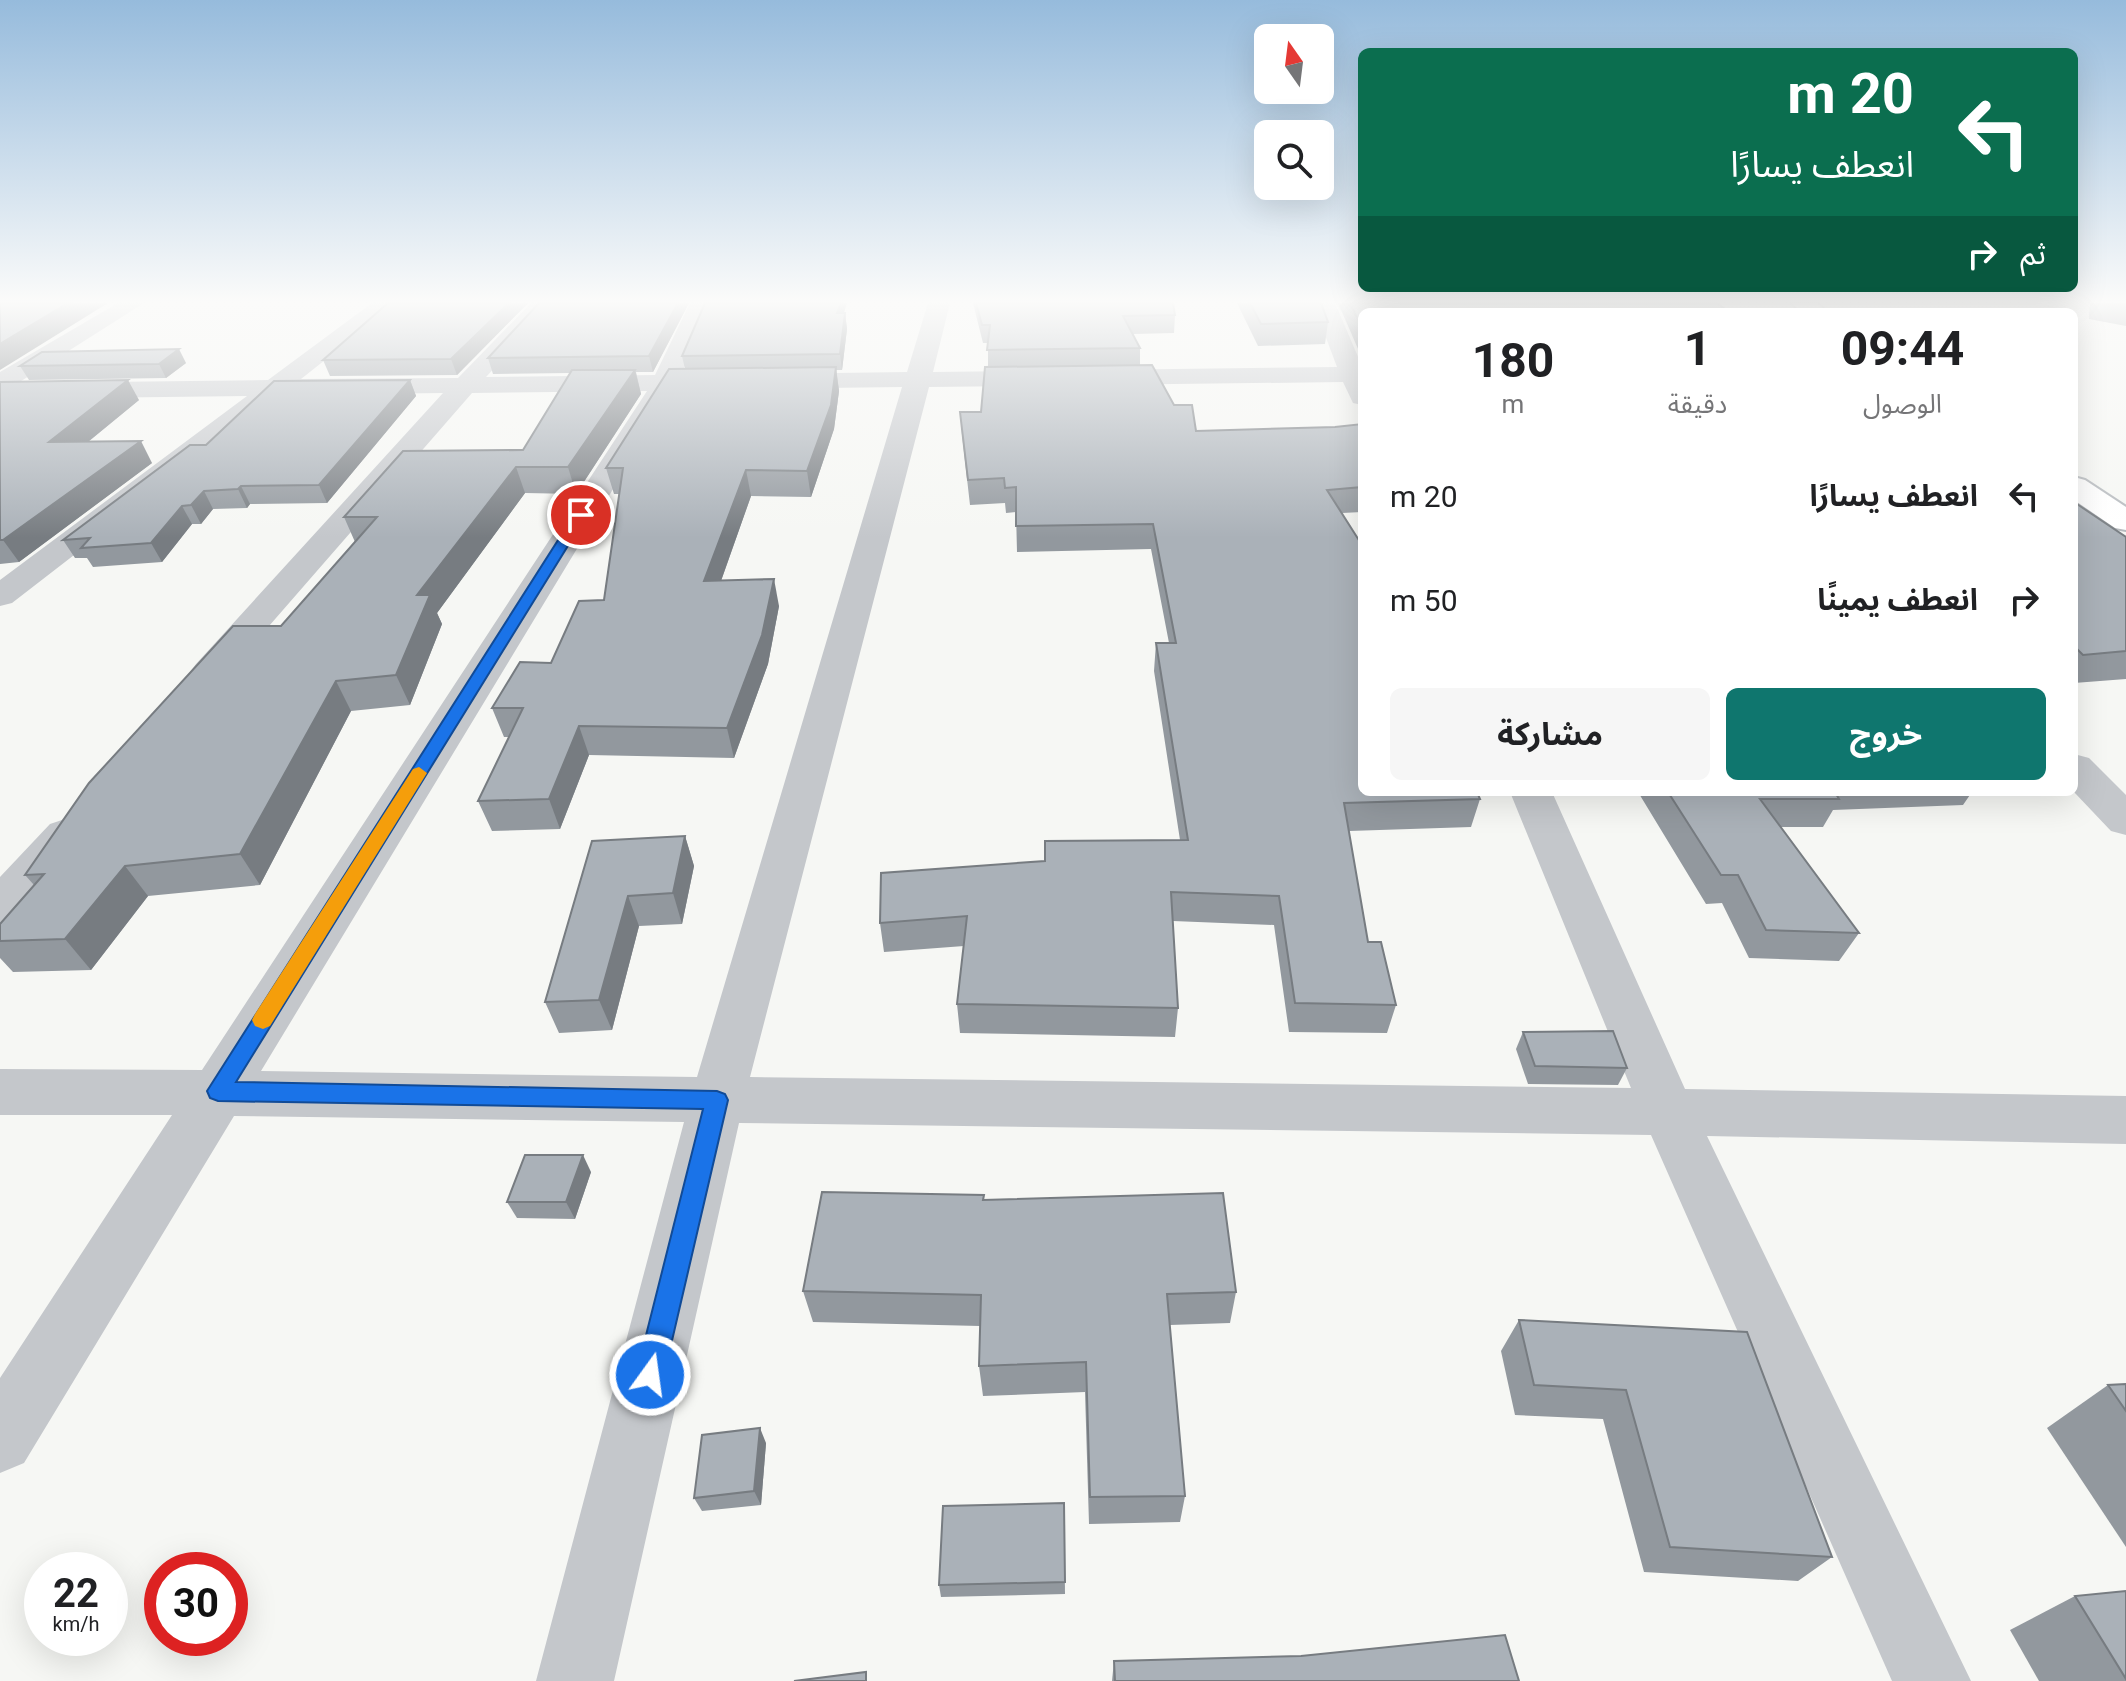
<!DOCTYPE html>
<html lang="ar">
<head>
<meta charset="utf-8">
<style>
	body { margin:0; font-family:Roboto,"Noto Sans Arabic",sans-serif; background:#f6f6f6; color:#202124; direction:rtl; height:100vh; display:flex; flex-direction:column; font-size:30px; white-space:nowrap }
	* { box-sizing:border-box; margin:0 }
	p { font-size:26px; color:#757577 }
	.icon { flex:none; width:44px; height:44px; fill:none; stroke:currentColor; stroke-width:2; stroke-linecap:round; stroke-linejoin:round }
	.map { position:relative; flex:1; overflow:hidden; direction:ltr }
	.details { position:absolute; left:1358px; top:308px; width:720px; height:488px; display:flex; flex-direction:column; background:#fff; border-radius:12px; box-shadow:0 8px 32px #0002; direction:rtl }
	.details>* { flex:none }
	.hud { position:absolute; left:1358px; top:48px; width:720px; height:244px; border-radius:12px; box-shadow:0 8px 32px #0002; direction:rtl; background:#0b6e4f; color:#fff; overflow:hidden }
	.needle { width:52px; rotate:346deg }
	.controls { position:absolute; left:1254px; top:24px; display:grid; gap:16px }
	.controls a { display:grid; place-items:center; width:80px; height:80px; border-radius:12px; background:#fff; box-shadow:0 8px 32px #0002; font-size:40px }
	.speed { position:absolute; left:24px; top:1552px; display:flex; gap:16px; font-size:40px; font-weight:700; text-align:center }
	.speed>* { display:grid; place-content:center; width:104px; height:104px; border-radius:50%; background:#fff; box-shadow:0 8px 32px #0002; line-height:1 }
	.speed small { font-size:20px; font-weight:400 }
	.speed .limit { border:12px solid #d22; background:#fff; color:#111 }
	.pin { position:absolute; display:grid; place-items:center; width:68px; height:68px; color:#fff; margin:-34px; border:4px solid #fff; border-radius:50%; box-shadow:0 2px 8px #0007 }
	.me { position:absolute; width:88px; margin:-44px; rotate:14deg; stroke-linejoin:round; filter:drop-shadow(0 0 6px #0008) }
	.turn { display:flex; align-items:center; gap:28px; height:168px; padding:0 32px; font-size:36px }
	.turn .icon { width:104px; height:104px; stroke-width:2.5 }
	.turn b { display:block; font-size:56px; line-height:68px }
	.then { display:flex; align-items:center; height:76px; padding:0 32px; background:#0003; gap:16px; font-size:30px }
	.eta { display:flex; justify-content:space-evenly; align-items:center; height:136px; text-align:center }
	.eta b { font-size:48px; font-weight:700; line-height:56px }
	.button { display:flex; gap:16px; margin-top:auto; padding:16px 32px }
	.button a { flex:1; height:92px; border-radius:12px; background:#0f766e; color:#fff; font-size:32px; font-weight:700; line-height:92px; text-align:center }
	.button a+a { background:#f6f6f6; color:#202124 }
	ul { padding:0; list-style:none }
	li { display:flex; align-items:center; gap:24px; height:104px; padding:0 32px }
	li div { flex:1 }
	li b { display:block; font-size:30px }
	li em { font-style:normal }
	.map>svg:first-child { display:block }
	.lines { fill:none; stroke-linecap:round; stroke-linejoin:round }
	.primary-casing { stroke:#b5b9bd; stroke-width:4 }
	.street { fill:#c4c7cb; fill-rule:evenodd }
	.primary { fill:#fff; fill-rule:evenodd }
	.wall { fill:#92989e }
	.shaded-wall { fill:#777c81 }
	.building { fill:#aab1b8; stroke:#777c81; stroke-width:2 }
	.route { fill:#1a73e8; stroke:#114b97; stroke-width:2 }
	.slow { fill:#f59e0b }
</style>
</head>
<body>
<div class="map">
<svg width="2126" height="1681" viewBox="0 0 2126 1681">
	<rect width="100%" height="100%" fill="#f6f7f4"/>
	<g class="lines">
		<g class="primary-casing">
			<g id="primary">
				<path d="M 1792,303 L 1817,303 L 1827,312 L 1801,312 Z"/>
				<path d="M 2074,477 L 2085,480 L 2126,507 L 2126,530 L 2115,528 L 2074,500 Z"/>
			</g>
		</g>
		<g class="street">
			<path d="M 118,303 L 144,303 L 18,383 L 268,380 L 372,303 L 397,303 L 301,379 L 458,378 L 531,303 L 554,303 L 486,377 L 655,375 L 690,303 L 712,303 L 681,375 L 907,372 L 928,303 L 950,303 L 933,372 L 1337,367 L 1313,303 L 1335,303 L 1362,366 L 1362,405 L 1353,403 L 1343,382 L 929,387 L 750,1077 L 1631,1088 L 1510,792 L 1552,792 L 1685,1089 L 2126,1096 L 2126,1144 L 1707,1136 L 1971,1681 L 1892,1681 L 1651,1135 L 739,1123 L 614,1681 L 536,1681 L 684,1122 L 234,1116 L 24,1463 L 0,1473 L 0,1378 L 172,1115 L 0,1115 L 0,1069 L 202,1070 L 647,391 L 472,393 L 222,680 L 209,683 L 196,680 L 190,672 L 196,664 L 443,393 L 281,395 L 12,603 L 0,606 L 0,580 L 247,396 L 0,399 L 0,372 ZM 902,387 L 697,1077 L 261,1071 L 673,390 Z"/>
			<path d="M 2074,754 L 2089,758 L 2126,795 L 2126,835 L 2111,831 L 2074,792 Z"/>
			<path d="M 65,819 L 80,824 L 87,834 L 80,844 L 16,919 L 0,924 L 0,877 L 50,824 Z"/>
		</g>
		<use href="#primary" class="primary"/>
	</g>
	<g class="wall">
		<path d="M 528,303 L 457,375 L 330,376 L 323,360 Z"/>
		<path d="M 539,303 L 689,303 L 653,372 L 636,372 L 641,394 L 576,494 L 525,493 L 437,613 L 442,624 L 410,705 L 351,711 L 260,885 L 148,896 L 91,970 L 13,972 L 0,958 L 0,924 L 34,885 L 25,875 L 281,626 L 355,542 L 344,517 L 523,450 L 570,373 L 493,374 L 488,358 Z"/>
		<path d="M 973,303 L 1173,303 L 1175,315 L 1174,333 L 1133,334 L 1140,348 L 1140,365 L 1196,431 L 1335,427 L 1362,424 L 1362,512 L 1342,513 L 1480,799 L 1471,827 L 1349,831 L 1368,942 L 1396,1005 L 1387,1033 L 1289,1032 L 1274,925 L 1173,921 L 1178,1008 L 1175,1037 L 960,1033 L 957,1004 L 964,946 L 884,952 L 880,923 L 1045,861 L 1180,840 L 1154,671 L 1156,643 L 1169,643 L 1151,549 L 1017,552 L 1016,512 L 1006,513 L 1005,503 L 970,505 L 962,435 L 960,412 L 981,412 L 988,367 L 988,343 L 983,343 Z"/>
		<path d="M 1237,303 L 1321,303 L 1328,322 L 1325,344 L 1258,346 Z"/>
		<path d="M 1338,303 L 1717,303 L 1362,312 L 1362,358 Z"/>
		<path d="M 2090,303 L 2126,303 L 2126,326 L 2089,319 Z"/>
		<path d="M 845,313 L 847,329 L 842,370 L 836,370 L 839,391 L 834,429 L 811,497 L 751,496 L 721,581 L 779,606 L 768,664 L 734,758 L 589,755 L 560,829 L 492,831 L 478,801 L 509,737 L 504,737 L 492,708 L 551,663 L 604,600 L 619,494 L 614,494 L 606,468 L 685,369 L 682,356 Z"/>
		<path d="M 186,363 L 166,378 L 29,380 L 20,366 Z"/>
		<path d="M 410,380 L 416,396 L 327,503 L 250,504 L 247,508 L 213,509 L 201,524 L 192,524 L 162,562 L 93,567 L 87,558 L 75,558 L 63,540 L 206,445 Z"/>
		<path d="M 0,382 L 139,400 L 88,442 L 152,463 L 19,562 L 0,564 Z"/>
		<path d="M 2074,502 L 2126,537 L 2126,679 L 2074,683 Z"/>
		<path d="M 1638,792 L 1972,792 L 1963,805 L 1833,810 L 1823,827 L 1781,827 L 1859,933 L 1839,961 L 1749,958 L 1722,903 L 1706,904 Z"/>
		<path d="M 685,836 L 694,866 L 682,924 L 639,926 L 612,1030 L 559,1033 L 545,1002 L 592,841 Z"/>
		<path d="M 1523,1032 L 1627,1068 L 1618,1085 L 1528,1084 L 1516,1049 Z"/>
		<path d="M 591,1172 L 575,1219 L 517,1218 L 507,1202 Z"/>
		<path d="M 984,1200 L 1236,1292 L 1230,1323 L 1170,1325 L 1185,1496 L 1180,1522 L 1089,1524 L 1085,1392 L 983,1396 L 979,1366 L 980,1326 L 813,1322 L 803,1291 Z"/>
		<path d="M 1519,1320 L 1747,1332 L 1832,1557 L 1798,1581 L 1644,1572 L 1603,1419 L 1515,1415 L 1501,1351 Z"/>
		<path d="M 2126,1384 L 2126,1547 L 2047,1428 L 2108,1385 Z"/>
		<path d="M 766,1443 L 761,1505 L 702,1511 L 694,1498 Z"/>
		<path d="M 1064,1503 L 1065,1594 L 941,1597 L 939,1585 Z"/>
		<path d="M 2126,1591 L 2126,1681 L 2039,1681 L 2010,1630 L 2075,1596 Z"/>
		<path d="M 1114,1661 L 1519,1681 L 1112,1681 Z"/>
	</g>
	<g class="shaded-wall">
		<path d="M 68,303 L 108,303 L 0,370 L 0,344 Z"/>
		<path d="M 509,303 L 528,303 L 457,375 L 451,359 Z"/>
		<path d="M 678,303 L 689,303 L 653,372 L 649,356 Z"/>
		<path d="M 841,303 L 847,303 L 839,329 L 837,313 Z"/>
		<path d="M 845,313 L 847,329 L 842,370 L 840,354 Z"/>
		<path d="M 179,349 L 186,363 L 166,378 L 159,364 Z"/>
		<path d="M 836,367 L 839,391 L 834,429 L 811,497 L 807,471 Z"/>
		<path d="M 635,370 L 641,394 L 576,494 L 568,467 Z"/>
		<path d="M 128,380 L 139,400 L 62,463 L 49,442 Z"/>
		<path d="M 410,380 L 416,396 L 327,503 L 319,485 Z"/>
		<path d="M 141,441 L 152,463 L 19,562 L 3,540 Z"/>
		<path d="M 516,467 L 525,493 L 437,613 L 442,624 L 410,705 L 396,675 L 417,595 Z"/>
		<path d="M 746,470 L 751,496 L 711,609 L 704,581 Z"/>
		<path d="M 241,486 L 250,504 L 247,508 L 238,489 Z"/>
		<path d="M 204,491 L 213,509 L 201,524 L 191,505 Z"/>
		<path d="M 182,506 L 192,524 L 162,562 L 151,543 Z"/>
		<path d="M 774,579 L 779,606 L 768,664 L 734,758 L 727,728 Z"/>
		<path d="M 336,681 L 351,711 L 260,885 L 240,854 Z"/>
		<path d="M 579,726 L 589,755 L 560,829 L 549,799 Z"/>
		<path d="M 685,836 L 694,866 L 682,924 L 673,893 Z"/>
		<path d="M 125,866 L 148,896 L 91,970 L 65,939 Z"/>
		<path d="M 628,896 L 639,926 L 612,1030 L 599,1000 Z"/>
		<path d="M 583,1155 L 591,1172 L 575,1219 L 566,1202 Z"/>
		<path d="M 760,1428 L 766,1443 L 761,1505 L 754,1491 Z"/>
	</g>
	<g class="building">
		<path d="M 0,303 L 68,303 L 0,344 Z"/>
		<path d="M 388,303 L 509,303 L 451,359 L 323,360 Z"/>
		<path d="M 539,303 L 678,303 L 649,356 L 488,358 Z"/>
		<path d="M 705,303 L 841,303 L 837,313 L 845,313 L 840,354 L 682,356 Z"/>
		<path d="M 976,303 L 1173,303 L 1175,315 L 1123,316 L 1140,348 L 987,350 L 990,325 L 982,325 Z"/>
		<path d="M 1250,303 L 1321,303 L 1328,322 L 1261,324 Z"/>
		<path d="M 1350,303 L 1717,303 L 1729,312 L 1362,312 L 1362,328 Z"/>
		<path d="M 179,349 L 159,364 L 20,366 L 42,352 Z"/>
		<path d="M 1152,365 L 1174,405 L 1192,405 L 1196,431 L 1335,427 L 1362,424 L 1362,487 L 1327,490 L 1362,545 L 1362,792 L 1477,792 L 1480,799 L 1344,803 L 1368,942 L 1381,942 L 1396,1005 L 1295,1003 L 1279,896 L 1171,892 L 1178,1008 L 957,1004 L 967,916 L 880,923 L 881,873 L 1045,861 L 1045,841 L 1188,840 L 1156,643 L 1176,643 L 1153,524 L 1016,526 L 1016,487 L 1005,488 L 1004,478 L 968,480 L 960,412 L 981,412 L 985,367 Z"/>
		<path d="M 836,367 L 831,405 L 807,471 L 746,470 L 704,581 L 774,579 L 762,635 L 727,728 L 579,726 L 549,799 L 478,801 L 523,708 L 492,708 L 520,662 L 551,663 L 579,601 L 604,600 L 623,468 L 606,468 L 669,369 Z"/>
		<path d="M 572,370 L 635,370 L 568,467 L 516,467 L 417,595 L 430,595 L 396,675 L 336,681 L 240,854 L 125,866 L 65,939 L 0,941 L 0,924 L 44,874 L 25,875 L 89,783 L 233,626 L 281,626 L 377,517 L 344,517 L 403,451 L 523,450 Z"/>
		<path d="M 128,380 L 49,442 L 141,441 L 3,540 L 0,540 L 0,382 Z"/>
		<path d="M 410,380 L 319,485 L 241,486 L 238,489 L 204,491 L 191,505 L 182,506 L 151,543 L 81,548 L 90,538 L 63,540 L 190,445 L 206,445 L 274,381 Z"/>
		<path d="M 2074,502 L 2126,537 L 2126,651 L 2083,655 L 2074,646 Z"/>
		<path d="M 1668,792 L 1835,792 L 1839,799 L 1760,799 L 1859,933 L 1766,930 L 1738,875 L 1721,875 Z"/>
		<path d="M 685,836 L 673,893 L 628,896 L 599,1000 L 545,1002 L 592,841 Z"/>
		<path d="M 1613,1031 L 1627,1068 L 1535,1066 L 1523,1032 Z"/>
		<path d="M 525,1155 L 583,1155 L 566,1202 L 507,1202 Z"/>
		<path d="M 822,1192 L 984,1195 L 983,1200 L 1223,1193 L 1236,1292 L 1167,1294 L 1185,1496 L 1090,1497 L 1086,1362 L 979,1366 L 981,1295 L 803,1291 Z"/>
		<path d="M 1519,1320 L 1747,1332 L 1832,1557 L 1670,1547 L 1626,1390 L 1534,1385 Z"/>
		<path d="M 2126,1384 L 2126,1411 L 2108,1385 Z"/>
		<path d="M 760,1428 L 754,1491 L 694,1498 L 702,1435 Z"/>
		<path d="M 1064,1503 L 1065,1582 L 939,1585 L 943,1506 Z"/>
		<path d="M 2126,1591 L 2126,1679 L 2075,1596 Z"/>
		<path d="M 1505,1635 L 1519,1681 L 1115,1681 L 1114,1661 L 1301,1656 Z"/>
		<path d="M 866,1672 L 866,1681 L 794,1681 Z"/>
	</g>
	<linearGradient id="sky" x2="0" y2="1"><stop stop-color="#96bbdc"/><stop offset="0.56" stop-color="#fbfbfa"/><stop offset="1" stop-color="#fbfbfa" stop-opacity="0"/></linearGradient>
	<rect width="2126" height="538" fill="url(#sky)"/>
	<path class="route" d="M 576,512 L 587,515 L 236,1082 L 717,1091 L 725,1094 L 728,1100 L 664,1375 L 660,1385 L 650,1389 L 640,1385 L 636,1375 L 703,1109 L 218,1101 L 210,1098 L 207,1091 Z"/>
	<path class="slow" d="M 419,767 L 427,773 L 270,1026 L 263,1029 L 255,1026 L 252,1020 L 255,1014 L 413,769 Z"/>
</svg>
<div class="controls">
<a><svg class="needle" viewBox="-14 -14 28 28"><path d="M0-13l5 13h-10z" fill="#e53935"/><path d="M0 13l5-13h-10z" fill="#757577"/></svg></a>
<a><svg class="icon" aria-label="search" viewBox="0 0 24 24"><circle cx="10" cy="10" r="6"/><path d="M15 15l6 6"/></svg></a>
</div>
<div class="speed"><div>22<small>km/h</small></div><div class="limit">30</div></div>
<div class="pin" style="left:581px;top:515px;background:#d93025"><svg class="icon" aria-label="arrive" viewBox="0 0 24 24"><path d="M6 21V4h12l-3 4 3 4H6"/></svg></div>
<svg class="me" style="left:650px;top:1375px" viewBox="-20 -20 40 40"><circle r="17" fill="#1a73e8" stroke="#fff" stroke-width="3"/><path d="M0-11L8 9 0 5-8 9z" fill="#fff"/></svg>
<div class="hud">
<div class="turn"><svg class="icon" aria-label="left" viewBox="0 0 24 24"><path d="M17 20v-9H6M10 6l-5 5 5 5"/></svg><div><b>20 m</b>انعطف يسارًا</div></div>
<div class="then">ثم<svg class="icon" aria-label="right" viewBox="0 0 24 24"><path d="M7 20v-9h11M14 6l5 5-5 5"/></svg></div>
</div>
<section class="details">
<div class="eta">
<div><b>09:44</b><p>الوصول</p></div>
<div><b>1</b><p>دقيقة</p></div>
<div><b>180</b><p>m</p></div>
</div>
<ul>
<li><svg class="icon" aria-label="left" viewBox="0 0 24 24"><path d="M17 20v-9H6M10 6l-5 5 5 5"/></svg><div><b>انعطف يسارًا</b></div><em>20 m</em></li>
<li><svg class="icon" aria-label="right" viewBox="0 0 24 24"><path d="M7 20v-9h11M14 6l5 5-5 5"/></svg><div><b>انعطف يمينًا</b></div><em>50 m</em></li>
</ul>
<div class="button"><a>خروج</a><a>مشاركة</a></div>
</section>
</div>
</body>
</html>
